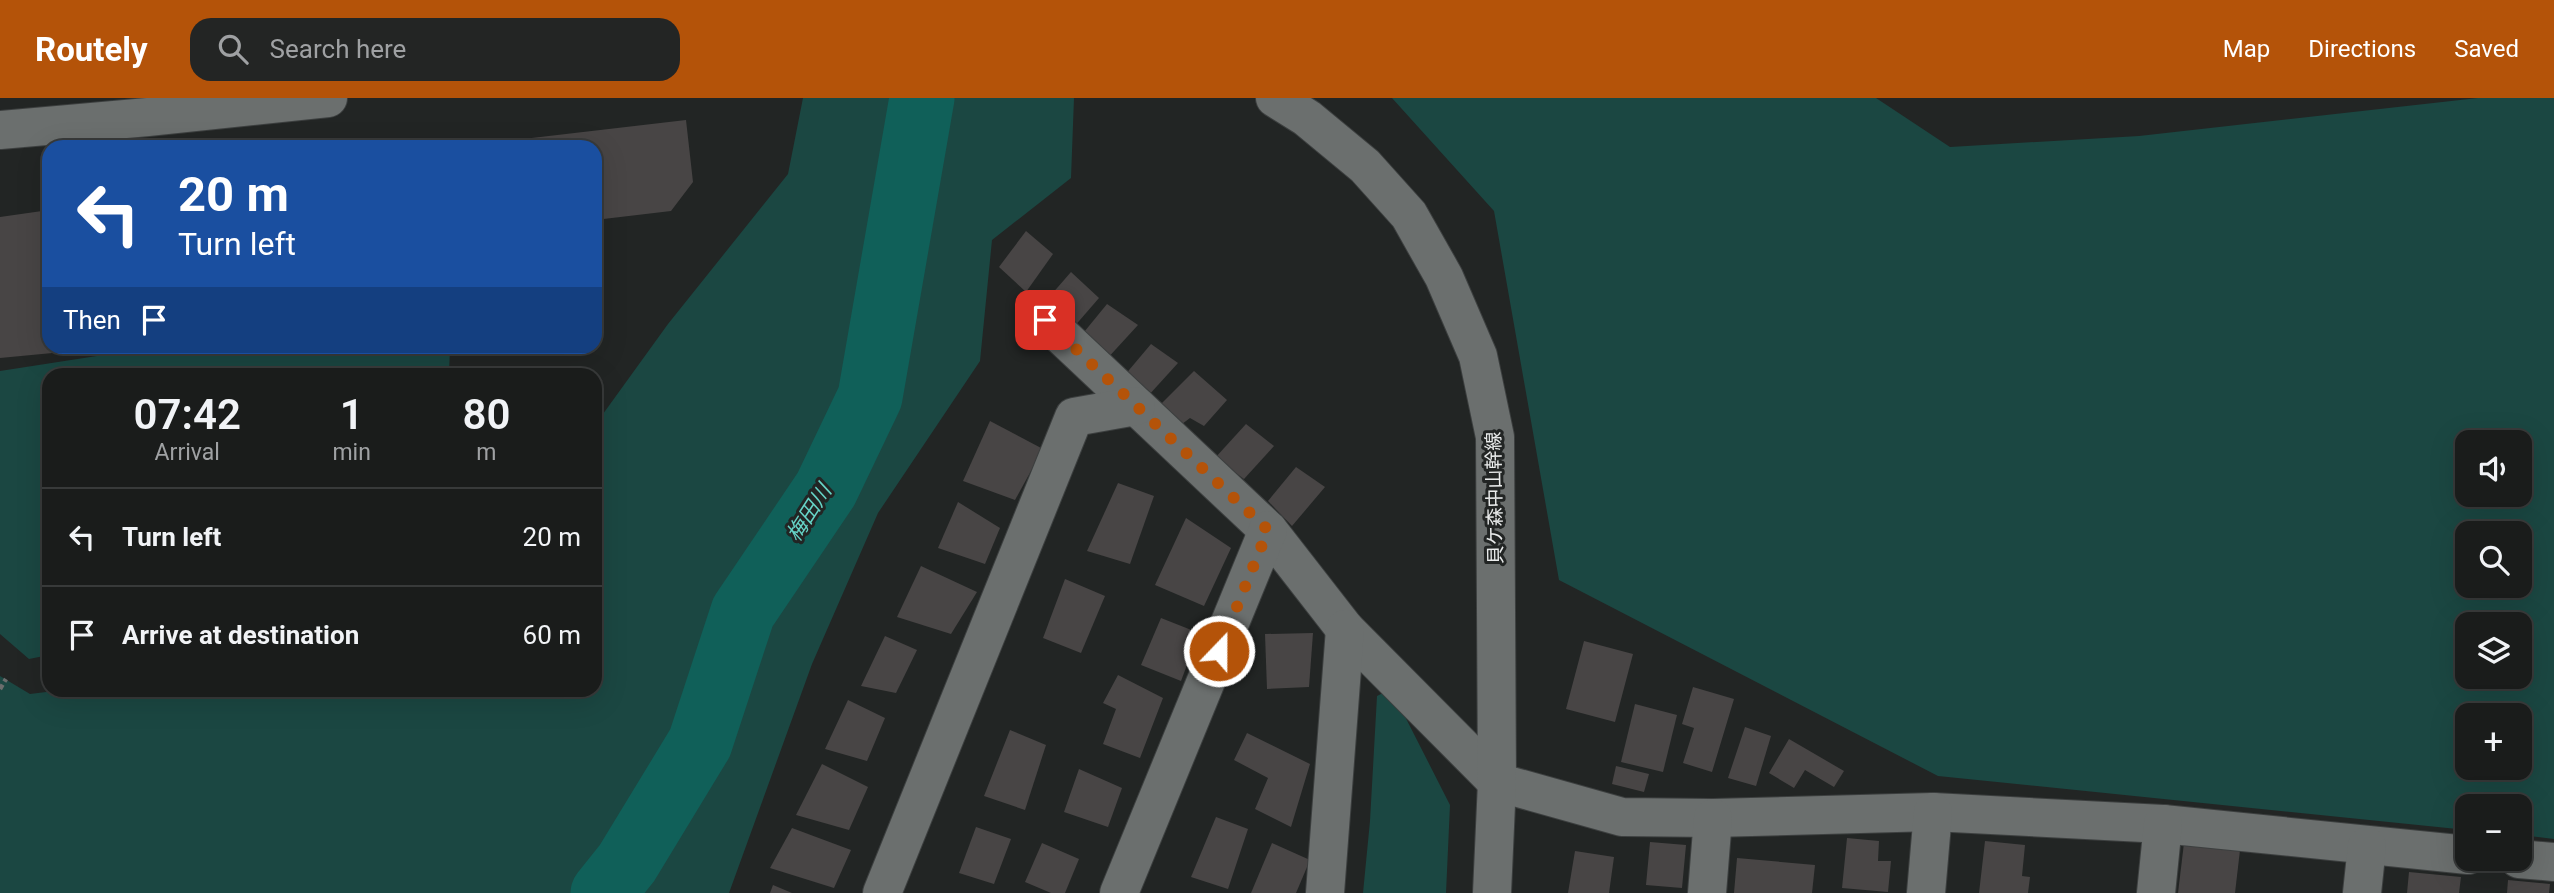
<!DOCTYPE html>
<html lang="en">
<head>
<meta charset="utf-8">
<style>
	body { margin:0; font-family:Roboto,"Noto Sans JP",sans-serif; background:#232524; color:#f1f3f6; height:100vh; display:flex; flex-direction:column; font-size:26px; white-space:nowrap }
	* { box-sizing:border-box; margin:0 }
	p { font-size:23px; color:#9fa1a3 }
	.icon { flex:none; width:38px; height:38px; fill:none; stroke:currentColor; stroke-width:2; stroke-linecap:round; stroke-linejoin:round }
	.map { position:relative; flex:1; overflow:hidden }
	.sheet { position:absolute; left:42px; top:270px; width:560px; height:329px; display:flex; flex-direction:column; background:#1a1c1b; border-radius:21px; box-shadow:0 7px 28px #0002,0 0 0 2px #383a3a }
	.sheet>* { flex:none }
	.hud { position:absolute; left:42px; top:42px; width:560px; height:214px; border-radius:21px; box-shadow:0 7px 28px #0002,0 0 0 2px #383a3a; background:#1a4fa0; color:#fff; overflow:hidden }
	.tools { position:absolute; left:2455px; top:332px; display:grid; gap:14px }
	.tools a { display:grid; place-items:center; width:77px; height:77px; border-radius:14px; background:#1a1c1b; box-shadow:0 7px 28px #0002,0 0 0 2px #383a3a; font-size:35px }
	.pin { position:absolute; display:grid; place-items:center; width:60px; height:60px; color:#fff; margin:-30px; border-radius:14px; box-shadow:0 4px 10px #0006 }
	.me { position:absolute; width:77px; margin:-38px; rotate:22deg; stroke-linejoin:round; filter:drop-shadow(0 0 5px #0008) }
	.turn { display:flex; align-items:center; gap:24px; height:147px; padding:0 21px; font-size:32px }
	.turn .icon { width:91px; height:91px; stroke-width:2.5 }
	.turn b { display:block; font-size:49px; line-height:60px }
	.then { display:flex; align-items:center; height:66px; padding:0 21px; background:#0003; gap:14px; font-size:26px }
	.eta { display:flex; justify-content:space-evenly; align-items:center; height:119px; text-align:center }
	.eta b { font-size:42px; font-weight:600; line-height:49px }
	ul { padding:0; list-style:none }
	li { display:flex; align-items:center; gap:21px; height:98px; padding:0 21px; border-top:2px solid #383a3a }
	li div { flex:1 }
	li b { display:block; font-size:26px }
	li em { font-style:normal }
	header { display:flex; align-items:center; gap:42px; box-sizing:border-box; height:98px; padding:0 35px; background:#b45309; color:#fff }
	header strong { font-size:33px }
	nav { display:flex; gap:38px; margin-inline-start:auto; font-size:24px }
	.search { width:490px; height:63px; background:#232524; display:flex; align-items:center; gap:18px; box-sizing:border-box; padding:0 24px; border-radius:21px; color:#9fa1a3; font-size:26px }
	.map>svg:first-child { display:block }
	.green { fill:#1b4742; fill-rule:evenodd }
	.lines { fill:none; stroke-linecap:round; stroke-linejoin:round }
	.river { stroke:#106059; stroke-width:65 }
	.building { fill:#484545 }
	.street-casing { stroke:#3c3f3f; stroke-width:40 }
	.secondary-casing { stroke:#3c3f3f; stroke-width:40 }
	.path { stroke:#6b6d6d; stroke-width:4.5; stroke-dasharray:5 3.5; stroke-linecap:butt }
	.street { stroke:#6b6f6e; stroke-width:38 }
	.secondary { stroke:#6b6f6e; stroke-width:38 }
	.route { stroke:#b45309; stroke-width:12; stroke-dasharray:0 21.6 }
	.labels { text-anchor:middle; stroke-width:6; stroke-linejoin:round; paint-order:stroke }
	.street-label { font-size:19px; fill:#eaecec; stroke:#222524 }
	.water-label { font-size:21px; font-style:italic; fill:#66d4c7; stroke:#222524 }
</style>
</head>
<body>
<header>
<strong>Routely</strong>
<div class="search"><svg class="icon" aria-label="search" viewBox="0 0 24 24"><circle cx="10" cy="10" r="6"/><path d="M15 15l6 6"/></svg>Search here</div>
<nav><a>Map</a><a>Directions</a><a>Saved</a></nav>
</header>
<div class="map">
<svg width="2554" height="795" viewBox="0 0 2554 795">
	<rect width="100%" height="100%" fill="#222524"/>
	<g class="green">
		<path d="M 803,0 L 1074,0 L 1071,80 L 992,142 L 980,263 L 878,415 L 812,566 L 729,795 L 0,795 L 0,578 L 30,596 L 62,592 L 595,592 L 595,327 L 668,226 L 788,76 Z"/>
		<path d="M 1392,0 L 1876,0 L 1950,49 L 2139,38 L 2478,0 L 2554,0 L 2554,741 L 2520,737 L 2520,709 L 2468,709 L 2467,732 L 1938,678 L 1559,482 L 1494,113 ZM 2468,345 L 2520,345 L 2520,397 L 2468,397 ZM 2468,436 L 2520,436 L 2520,488 L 2468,488 ZM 2468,527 L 2520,527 L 2520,579 L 2468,579 ZM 2468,618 L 2520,618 L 2520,670 L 2468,670 Z"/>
		<path d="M 155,249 L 450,249 L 449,276 L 49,276 L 49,557 L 29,561 L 0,536 L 0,273 Z"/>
		<path d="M 1391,591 L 1450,707 L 1446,795 L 1363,795 L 1370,723 L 1377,598 Z"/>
	</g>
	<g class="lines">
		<path class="river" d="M 603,795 L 627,765 L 700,645 L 743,514 L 826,391 L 870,299 L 922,0"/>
	</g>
	<g class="building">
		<path d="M 686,22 L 693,84 L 671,113 L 595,122 L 595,49 L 489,49 L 489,45 Z"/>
		<path d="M 49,112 L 49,248 L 105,248 L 105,250 L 0,260 L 0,119 Z"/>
		<path d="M 1026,133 L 1053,156 L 1026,194 L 999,169 Z"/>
		<path d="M 1071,174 L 1099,200 L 1073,230 L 1044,205 Z"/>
		<path d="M 1107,206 L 1138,227 L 1105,263 L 1080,239 Z"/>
		<path d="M 1151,246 L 1178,265 L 1148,298 L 1124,278 Z"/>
		<path d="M 1194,273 L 1227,302 L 1204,328 L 1190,320 L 1178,329 L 1156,311 Z"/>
		<path d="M 990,323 L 1043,351 L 1015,402 L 963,383 Z"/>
		<path d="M 1246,326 L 1274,348 L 1244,381 L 1215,360 Z"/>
		<path d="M 1296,369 L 1325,389 L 1292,428 L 1268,403 Z"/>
		<path d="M 1118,385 L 1154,398 L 1130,466 L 1087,453 Z"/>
		<path d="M 958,404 L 1000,430 L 985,466 L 938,450 Z"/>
		<path d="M 1186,420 L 1231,450 L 1204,508 L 1155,487 Z"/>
		<path d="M 921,468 L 977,494 L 951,536 L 897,519 Z"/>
		<path d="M 1065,481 L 1105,498 L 1081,555 L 1043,540 Z"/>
		<path d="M 1161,520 L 1199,535 L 1181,583 L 1141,567 Z"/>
		<path d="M 1313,535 L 1309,589 L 1267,591 L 1265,536 Z"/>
		<path d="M 885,538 L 917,552 L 896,595 L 861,588 Z"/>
		<path d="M 1584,543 L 1633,556 L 1615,624 L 1566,611 Z"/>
		<path d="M 1118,577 L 1163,600 L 1140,660 L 1103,646 L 1116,611 L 1103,605 Z"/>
		<path d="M 1693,589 L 1734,601 L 1712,674 L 1683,665 L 1694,630 L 1682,626 Z"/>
		<path d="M 848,602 L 885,620 L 867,663 L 825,651 Z"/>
		<path d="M 1635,606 L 1677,617 L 1663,674 L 1621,664 Z"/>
		<path d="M 1745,629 L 1771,638 L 1756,688 L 1728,680 Z"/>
		<path d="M 1010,632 L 1046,647 L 1025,712 L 984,698 Z"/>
		<path d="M 1247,635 L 1310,666 L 1291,729 L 1255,711 L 1268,680 L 1234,662 Z"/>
		<path d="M 1789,641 L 1844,673 L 1834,689 L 1805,672 L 1794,690 L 1769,675 Z"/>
		<path d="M 822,666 L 868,689 L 849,732 L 796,717 Z"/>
		<path d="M 1616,668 L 1649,676 L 1644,694 L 1612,686 Z"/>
		<path d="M 1079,671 L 1122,690 L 1108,729 L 1064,714 Z"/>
		<path d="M 1216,719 L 1248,731 L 1228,791 L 1191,779 Z"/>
		<path d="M 976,729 L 1011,741 L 994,786 L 959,775 Z"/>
		<path d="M 792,730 L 851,752 L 834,790 L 770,770 Z"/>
		<path d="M 1847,740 L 1879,743 L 1878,763 L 1891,763 L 1888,794 L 1842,790 Z"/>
		<path d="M 1985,743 L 2025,747 L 2022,778 L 2030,779 L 2028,795 L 1979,795 Z"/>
		<path d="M 1650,744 L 1686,747 L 1682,790 L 1646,787 Z"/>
		<path d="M 1042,745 L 1079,761 L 1065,795 L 1051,795 L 1025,784 Z"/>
		<path d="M 1272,745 L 1310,762 L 1296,795 L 1251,795 Z"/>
		<path d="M 2184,745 L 2240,752 L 2235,795 L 2178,795 Z"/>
		<path d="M 1575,753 L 1614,759 L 1609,795 L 1568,795 Z"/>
		<path d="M 1737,760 L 1815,767 L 1812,795 L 1734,795 Z"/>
		<path d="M 2409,774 L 2461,779 L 2459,795 L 2407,795 Z"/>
		<path d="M 2508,782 L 2550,786 L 2549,795 L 2507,795 Z"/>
		<path d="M 773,787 L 792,795 L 770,795 Z"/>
	</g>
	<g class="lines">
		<g class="street-casing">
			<g id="street">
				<path d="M 1045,222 L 1268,432 L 1345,531 L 1497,684 L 1622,719 L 1713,720 L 1933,714 L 2163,726 L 2468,757"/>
				<path d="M 2519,761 L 2554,764"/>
				<path d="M 882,795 L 1074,319 L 1136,308"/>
				<path d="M 1119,795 L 1268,432"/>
				<path d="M 1325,795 L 1345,531"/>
				<path d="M 1707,795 L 1713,720"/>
				<path d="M 1926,795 L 1933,714"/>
				<path d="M 2156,795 L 2163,726"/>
				<path d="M 2362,795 L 2367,748"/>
			</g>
		</g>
		<g class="secondary-casing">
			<g id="secondary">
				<path d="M 1275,0 L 1307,20 L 1365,68 L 1409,117 L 1444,179 L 1478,258 L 1495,339 L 1497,684 L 1492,795"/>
				<path d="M 0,32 L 148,19 L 328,0"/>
			</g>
		</g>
		<path class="path" d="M 0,591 L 6,581"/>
		<use href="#street" class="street"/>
		<use href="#secondary" class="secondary"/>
	</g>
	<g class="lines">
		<path class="route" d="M 1045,222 L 1268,432 L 1219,553"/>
	</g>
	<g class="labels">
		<g class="street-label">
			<text transform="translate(1494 400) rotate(-91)" y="7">貝ケ森中山幹線</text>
		</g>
		<g class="water-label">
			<text transform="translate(809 415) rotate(-57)" y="7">梅田川</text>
		</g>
	</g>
</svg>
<div class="tools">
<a><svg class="icon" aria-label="sound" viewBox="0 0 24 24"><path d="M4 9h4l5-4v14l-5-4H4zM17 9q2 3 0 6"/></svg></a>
<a><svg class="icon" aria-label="search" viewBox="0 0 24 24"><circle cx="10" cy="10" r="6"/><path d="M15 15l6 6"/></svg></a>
<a><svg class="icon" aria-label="layers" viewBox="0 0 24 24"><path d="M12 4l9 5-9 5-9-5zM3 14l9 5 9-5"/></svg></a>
<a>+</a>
<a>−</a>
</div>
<div class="pin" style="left:1045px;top:222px;background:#d93025"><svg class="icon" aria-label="arrive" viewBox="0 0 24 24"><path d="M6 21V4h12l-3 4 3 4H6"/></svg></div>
<svg class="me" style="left:1219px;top:553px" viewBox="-20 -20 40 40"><circle r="17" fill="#b45309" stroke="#fff" stroke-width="3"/><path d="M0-11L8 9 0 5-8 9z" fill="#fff"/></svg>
<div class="hud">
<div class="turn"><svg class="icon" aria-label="left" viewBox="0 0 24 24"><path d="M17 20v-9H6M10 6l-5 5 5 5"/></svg><div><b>20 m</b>Turn left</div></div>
<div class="then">Then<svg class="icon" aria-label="arrive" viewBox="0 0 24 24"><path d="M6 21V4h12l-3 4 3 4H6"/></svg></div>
</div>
<section class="sheet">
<div class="eta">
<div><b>07:42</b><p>Arrival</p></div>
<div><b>1</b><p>min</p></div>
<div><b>80</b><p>m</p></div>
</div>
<ul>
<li><svg class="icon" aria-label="left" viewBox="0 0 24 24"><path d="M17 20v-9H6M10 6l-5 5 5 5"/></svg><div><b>Turn left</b></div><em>20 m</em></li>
<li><svg class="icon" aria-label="arrive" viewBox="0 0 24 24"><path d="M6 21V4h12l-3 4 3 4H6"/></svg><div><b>Arrive at destination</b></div><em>60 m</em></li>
</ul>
</section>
</div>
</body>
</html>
